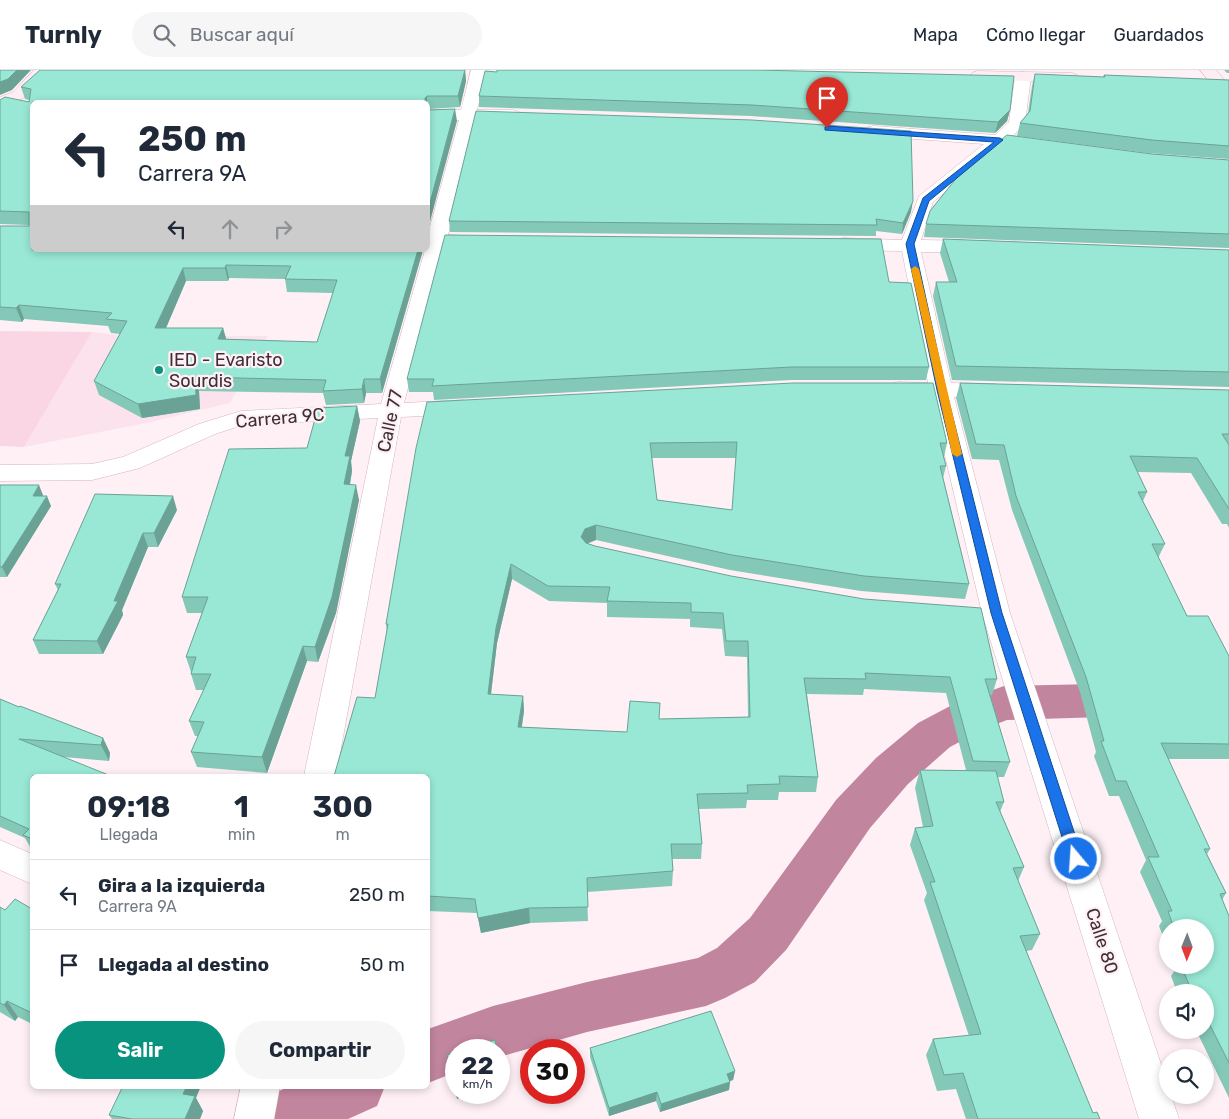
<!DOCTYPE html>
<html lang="es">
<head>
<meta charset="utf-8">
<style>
	body { margin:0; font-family:Rubik,sans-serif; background:#f6f6f7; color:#1f2937; height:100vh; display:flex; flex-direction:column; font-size:19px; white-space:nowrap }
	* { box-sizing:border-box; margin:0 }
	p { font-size:16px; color:#747a83 }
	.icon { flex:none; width:28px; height:28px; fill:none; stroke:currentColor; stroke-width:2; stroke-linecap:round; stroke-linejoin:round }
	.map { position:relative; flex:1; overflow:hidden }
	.sheet { position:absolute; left:30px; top:704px; width:400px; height:315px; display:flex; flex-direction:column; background:#fff; border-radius:8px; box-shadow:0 2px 8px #0003 }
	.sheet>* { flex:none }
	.banner { position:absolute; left:30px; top:30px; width:400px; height:152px; border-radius:8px; box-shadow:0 2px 8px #0003; background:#fff; color:#1f2937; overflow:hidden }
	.needle { width:32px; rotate:181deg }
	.fabs { position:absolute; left:1159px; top:849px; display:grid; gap:10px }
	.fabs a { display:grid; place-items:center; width:55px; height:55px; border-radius:50%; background:#fff; box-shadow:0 2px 8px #0003; font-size:25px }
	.speed { position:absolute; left:445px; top:969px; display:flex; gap:10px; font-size:25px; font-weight:700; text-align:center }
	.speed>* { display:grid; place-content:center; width:65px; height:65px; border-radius:50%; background:#fff; box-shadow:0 2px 8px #0003; line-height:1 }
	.speed small { font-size:12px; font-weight:400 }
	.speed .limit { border:8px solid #d22; background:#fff; color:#111 }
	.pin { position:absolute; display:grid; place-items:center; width:42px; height:42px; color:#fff; margin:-51px -21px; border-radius:50% 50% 50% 0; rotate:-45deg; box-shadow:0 0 5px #0007 }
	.pin .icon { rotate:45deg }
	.me { position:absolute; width:55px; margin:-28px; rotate:342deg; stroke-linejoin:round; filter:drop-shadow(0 0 4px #0008) }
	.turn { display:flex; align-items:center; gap:18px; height:105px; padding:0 25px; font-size:22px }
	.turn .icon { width:65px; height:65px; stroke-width:2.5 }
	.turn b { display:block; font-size:35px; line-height:42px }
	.lanes { display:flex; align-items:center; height:48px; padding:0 25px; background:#0003; justify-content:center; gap:25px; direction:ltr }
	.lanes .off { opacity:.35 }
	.eta { display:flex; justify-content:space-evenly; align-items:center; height:85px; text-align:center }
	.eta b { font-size:30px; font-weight:700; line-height:35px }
	.action { display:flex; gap:10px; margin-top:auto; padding:10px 25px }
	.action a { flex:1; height:58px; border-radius:30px; background:#08937f; color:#fff; font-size:20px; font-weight:700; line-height:58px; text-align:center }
	.action a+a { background:#f6f6f7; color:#1f2937 }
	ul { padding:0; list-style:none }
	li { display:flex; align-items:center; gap:15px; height:70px; padding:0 25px; border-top:1px solid #e0e1e3 }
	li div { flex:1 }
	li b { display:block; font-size:19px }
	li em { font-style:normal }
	header { display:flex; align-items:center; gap:30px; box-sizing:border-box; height:70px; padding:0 25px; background:#fff; border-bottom:1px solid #e0e1e3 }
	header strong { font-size:24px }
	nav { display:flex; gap:28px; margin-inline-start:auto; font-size:18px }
	.search { width:350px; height:45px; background:#f6f6f7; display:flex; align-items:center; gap:12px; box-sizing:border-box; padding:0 18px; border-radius:28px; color:#747a83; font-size:19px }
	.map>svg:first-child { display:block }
	.built { fill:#fce2ec }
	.green { fill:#fad6e4 }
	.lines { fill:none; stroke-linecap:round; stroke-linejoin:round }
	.canal { fill:#c2859e; fill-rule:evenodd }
	.street-casing { stroke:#d7b4c1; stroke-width:1 }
	.secondary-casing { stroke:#d7b4c1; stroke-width:1 }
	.street { fill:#fff; fill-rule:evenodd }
	.secondary { fill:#feeef4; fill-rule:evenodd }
	.wall { fill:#84c8b8; fill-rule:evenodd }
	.shaded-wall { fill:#6ba296 }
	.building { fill:#99e8d6; stroke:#6ba296; fill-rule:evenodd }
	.route { fill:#1a73e8; stroke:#114b97 }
	.slow { fill:#f59e0b }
	.poi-dot { fill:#08937f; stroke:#fef0f5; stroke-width:2 }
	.labels { text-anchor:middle; stroke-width:4.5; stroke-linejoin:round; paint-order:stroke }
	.poi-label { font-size:18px; fill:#3d2f35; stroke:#fef0f5; text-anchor:start }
	.street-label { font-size:18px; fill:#3d2f35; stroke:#fef0f5 }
</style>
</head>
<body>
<header>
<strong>Turnly</strong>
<div class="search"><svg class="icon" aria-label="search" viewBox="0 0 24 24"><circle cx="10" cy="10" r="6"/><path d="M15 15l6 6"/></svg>Buscar aquí</div>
<nav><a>Mapa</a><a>Cómo llegar</a><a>Guardados</a></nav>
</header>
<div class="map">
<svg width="1229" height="1049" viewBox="0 0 1229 1049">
	<rect width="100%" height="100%" fill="#fef0f5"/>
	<path class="built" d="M 92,262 L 125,266 L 268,266 L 230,333 L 151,352 L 24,377 Z"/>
	<path class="green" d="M 0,261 L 92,262 L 24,377 L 0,376 Z"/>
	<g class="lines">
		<g class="canal">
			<path d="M 1229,611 L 1229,643 L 1007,650 L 986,658 L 950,677 L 908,714 L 870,758 L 786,880 L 755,912 L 725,928 L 706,936 L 587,962 L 499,987 L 499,980 L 456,980 L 456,1002 L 428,1013 L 428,959 L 493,936 L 587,912 L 698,888 L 717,878 L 750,848 L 836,730 L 876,688 L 918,653 L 954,634 L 1004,616 Z"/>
			<path d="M 290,1016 L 385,1016 L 377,1036 L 348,1049 L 253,1049 L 262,1029 Z"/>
		</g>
		<g class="street-casing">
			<g id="street">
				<path d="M 471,0 L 487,0 L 477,40 L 513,40 L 519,42 L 521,45 L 519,48 L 513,50 L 475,50 L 448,165 L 487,167 L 490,171 L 487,175 L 480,177 L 445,176 L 404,333 L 463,330 L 471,332 L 475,337 L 471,342 L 463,344 L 401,347 L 336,706 L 304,706 L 378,348 L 243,355 L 215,364 L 140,398 L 92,410 L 0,411 L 0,395 L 92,394 L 123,387 L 199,354 L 241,341 L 381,334 L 425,180 L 428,180 L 428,164 L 459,50 L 428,50 L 428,40 L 461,40 Z"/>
				<path d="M 1023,2 L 1028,4 L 1031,7 L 1025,53 L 1012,67 L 1016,71 L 1014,75 L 1003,76 L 933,132 L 921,170 L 978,171 L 985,173 L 988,177 L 985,181 L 978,183 L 921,182 L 951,313 L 995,314 L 1003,316 L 1006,321 L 1003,326 L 995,328 L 954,327 L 1010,543 L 1168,1015 L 1168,1025 L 1171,1025 L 1179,1049 L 1139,1049 L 982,543 L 931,326 L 890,324 L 887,319 L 890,314 L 898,312 L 928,313 L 902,181 L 843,180 L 836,178 L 833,174 L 836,170 L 843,168 L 902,170 L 919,126 L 984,74 L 874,66 L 868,65 L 866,61 L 868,57 L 874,56 L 995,65 L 1009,52 L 1015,7 L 1018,4 Z"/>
				<path d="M 0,770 L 32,784 L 32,814 L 0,800 Z"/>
				<path d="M 241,1016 L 280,1016 L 274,1049 L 234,1049 Z"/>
			</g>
		</g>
		<g class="secondary-casing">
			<g id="secondary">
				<path d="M 34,0 L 50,0 C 37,18 23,33 0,37 L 0,27 L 13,22 Z"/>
				<path d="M 568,0 L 649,0 L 650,1 L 647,4 L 642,6 L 576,5 L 571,3 Z"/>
				<path d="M 1200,0 L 1216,0 L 1229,15 L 1229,30 L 1223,28 Z"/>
				<path d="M 977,1 L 1072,3 L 1077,5 L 1080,8 L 1077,11 L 1072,13 L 972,9 L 969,6 L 972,3 Z"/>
			</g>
		</g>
		<use href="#street" class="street"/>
		<use href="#secondary" class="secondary"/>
	</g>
	<g class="wall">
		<path d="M 465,0 L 466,11 L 460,37 L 428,39 L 428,32 L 32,32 L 423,180 L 382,323 L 366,323 L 364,333 L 326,335 L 323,323 L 199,321 L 200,339 L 142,348 L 99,325 L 94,311 L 120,264 L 111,263 L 108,256 L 24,249 L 22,252 L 0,250 L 0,156 L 29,156 L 29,155 L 0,154 L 0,30 L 29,32 L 29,30 L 25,29 L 21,17 ZM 229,208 L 285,209 L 287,222 L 333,223 L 317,272 L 226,269 L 223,258 L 166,258 L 186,211 L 228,211 Z"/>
		<path d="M 1224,0 L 1229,0 L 1229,3 L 1227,3 Z"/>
		<path d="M 1035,4 L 1103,7 L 1104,5 L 1229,10 L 1229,89 L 1148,83 L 1017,66 L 1020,53 L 1028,43 L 1032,16 Z"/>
		<path d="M 479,26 L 1010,40 L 1007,51 L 995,63 L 751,46 L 479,37 Z"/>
		<path d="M 1152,84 L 1229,90 L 1229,178 L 924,167 L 926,154 Z"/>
		<path d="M 911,142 L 902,164 L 876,161 L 876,166 L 450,162 L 449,151 Z"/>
		<path d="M 943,169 L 1229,180 L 1229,317 L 952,310 L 933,226 L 936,212 L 949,212 L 940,183 Z"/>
		<path d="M 889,212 L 929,297 L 926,310 L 791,310 L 434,330 L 433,322 L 409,322 L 407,309 Z"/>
		<path d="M 960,313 L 1229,320 L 1229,458 L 1227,454 L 1222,454 L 1191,403 L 1137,402 L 1147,422 L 1143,431 L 1165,474 L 1158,488 L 1187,546 L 1229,586 L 1229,689 L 1168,689 L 1210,779 L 1207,784 L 1226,823 L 1222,830 L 1229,846 L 1229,1028 L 1196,960 L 1205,960 L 1205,922 L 1177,922 L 1171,906 L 1175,900 L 1173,895 L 1205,895 L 1205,858 L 1168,858 L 1168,879 L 1159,856 L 1162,851 L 1140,802 L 1146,790 L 1119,726 L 1109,726 L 1094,686 L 1096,682 L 1080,622 L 1012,440 L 999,390 L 972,389 L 956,328 Z"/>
		<path d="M 427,332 L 947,373 L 944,387 L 946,396 L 943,408 L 969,514 L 965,529 L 861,521 L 730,500 L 596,470 L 587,474 L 997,609 L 992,625 L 990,625 L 1010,692 L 1004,707 L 997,707 L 1004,732 L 1000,742 L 1024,797 L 1018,811 L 1040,864 L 1032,880 L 1026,881 L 1093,1043 L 1100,1049 L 966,1049 L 956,1019 L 937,1021 L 926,985 L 933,969 L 969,966 L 924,830 L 927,823 L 910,775 L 915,758 L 923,757 L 915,718 L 920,700 L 966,700 L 946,623 L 864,619 L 863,625 L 807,624 L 818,707 L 816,722 L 779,722 L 778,730 L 747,730 L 746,738 L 699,739 L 702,774 L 701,789 L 672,789 L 673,801 L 672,816 L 587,822 L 588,851 L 530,853 L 481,863 L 477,843 L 428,841 L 428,706 L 375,628 L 387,562 L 386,554 ZM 652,388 L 736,388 L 732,440 L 657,430 ZM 512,509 L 549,531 L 607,533 L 607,547 L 690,549 L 690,557 L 722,559 L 725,586 L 747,587 L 748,647 L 659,649 L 627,662 L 522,657 L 524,641 L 523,626 L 491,624 L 497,573 Z"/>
		<path d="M 357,336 L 360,351 L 351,391 L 352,401 L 350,415 L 359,430 L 336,543 L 318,592 L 307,591 L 267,703 L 197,697 L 191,682 L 198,666 L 195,666 L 189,651 L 204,620 L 196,620 L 191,604 L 191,602 L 186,587 L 202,543 L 187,543 L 182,527 L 307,378 Z"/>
		<path d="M 0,415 L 43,425 L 42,426 L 51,436 L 7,507 L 0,507 Z"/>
		<path d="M 177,440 L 158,477 L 148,477 L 122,540 L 123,545 L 103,584 L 39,584 L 33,570 L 58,520 L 55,514 Z"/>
		<path d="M 0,629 L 19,637 L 103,668 L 110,683 L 109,691 L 64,687 L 32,706 L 32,780 L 25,768 L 0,757 Z"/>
		<path d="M 0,837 L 5,840 L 32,839 L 32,954 L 18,947 L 15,951 L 0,942 Z"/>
		<path d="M 590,978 L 735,1001 L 733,1010 L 730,1011 L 729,1020 L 660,1042 L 656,1031 L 609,1046 L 590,987 Z"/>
		<path d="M 196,1028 L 203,1041 L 200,1049 L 112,1049 L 109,1045 Z"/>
	</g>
	<g class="shaded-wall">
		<path d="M 17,0 L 31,0 L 12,20 L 0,25 L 0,12 Z"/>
		<path d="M 465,0 L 466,11 L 460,37 L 458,26 Z"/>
		<path d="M 427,26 L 427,32 L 425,32 L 425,28 Z"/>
		<path d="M 455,39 L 457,51 L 428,159 L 428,140 Z"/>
		<path d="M 1010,40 L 1007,51 L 995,63 L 998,52 Z"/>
		<path d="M 913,131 L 911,142 L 902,164 L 903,153 Z"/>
		<path d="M 418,180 L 423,180 L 382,323 L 380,309 Z"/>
		<path d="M 226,195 L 229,208 L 228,211 L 225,198 Z"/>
		<path d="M 183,198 L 186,211 L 160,272 L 155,258 Z"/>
		<path d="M 19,235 L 24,249 L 22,252 L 16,238 Z"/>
		<path d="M 223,258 L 227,272 L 218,269 Z"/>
		<path d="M 195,307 L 199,321 L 200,339 L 142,348 L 138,334 Z"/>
		<path d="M 364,309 L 366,323 L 364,333 L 362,319 Z"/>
		<path d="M 357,336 L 360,351 L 351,391 L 352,401 L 347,430 L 344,414 L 345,386 Z"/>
		<path d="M 39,415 L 43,425 L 37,436 L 33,426 Z"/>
		<path d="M 356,415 L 359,430 L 336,543 L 318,592 L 315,577 Z"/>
		<path d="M 47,426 L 51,436 L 7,507 L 2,497 Z"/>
		<path d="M 173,426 L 177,440 L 158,477 L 154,463 Z"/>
		<path d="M 596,455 L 596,470 L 585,474 L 581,467 L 585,459 Z"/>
		<path d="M 143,463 L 148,477 L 122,540 L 123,545 L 103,584 L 97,571 Z"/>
		<path d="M 511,494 L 512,509 L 497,573 L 489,640 L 488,624 L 496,558 Z"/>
		<path d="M 303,576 L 307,591 L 267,703 L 262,687 Z"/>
		<path d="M 523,626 L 524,641 L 519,672 L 518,657 Z"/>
		<path d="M 103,668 L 110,683 L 109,691 L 101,675 Z"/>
		<path d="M 529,838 L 530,853 L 481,863 L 478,848 Z"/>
		<path d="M 7,931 L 18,947 L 15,951 L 4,935 Z"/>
		<path d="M 735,1001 L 733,1010 L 726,1012 L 727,1004 Z"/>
		<path d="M 503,1005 L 505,1014 L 499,1016 L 499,1007 Z"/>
		<path d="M 730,1012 L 729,1020 L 660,1042 L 661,1034 Z"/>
		<path d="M 187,1016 L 201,1016 L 196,1028 L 203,1041 L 200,1049 L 185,1049 L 183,1024 Z"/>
		<path d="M 455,1020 L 456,1020 L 456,1022 L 477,1022 L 457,1029 Z"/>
		<path d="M 657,1022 L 656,1031 L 609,1046 L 609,1038 Z"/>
	</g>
	<g class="building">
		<path d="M 0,0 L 17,0 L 8,9 L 0,12 Z"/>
		<path d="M 40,0 L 465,0 L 458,26 L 427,26 L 425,28 L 425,32 L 32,32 L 32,180 L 418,180 L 380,309 L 364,309 L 362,319 L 323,321 L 326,310 L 195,307 L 196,325 L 138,334 L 94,311 L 127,251 L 106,249 L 112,243 L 19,235 L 16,238 L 0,237 L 0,156 L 29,156 L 29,142 L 0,141 L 0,30 L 5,27 L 29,32 L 31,19 L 21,17 ZM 226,195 L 291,196 L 285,209 L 337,210 L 317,272 L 218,269 L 223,258 L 155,258 L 183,198 L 225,198 Z"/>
		<path d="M 497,0 L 755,0 L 1014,6 L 1010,40 L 998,52 L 752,35 L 479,26 L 485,1 L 497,2 Z"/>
		<path d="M 1035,4 L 1105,7 L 1104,5 L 1229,10 L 1229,76 L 1152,70 L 1020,53 L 1030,41 Z"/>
		<path d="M 455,39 L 428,140 L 428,40 Z"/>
		<path d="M 476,41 L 752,50 L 911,61 L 913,131 L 903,153 L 876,149 L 877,155 L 449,151 Z"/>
		<path d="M 1007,65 L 1152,84 L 1229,90 L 1229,164 L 926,154 L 930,141 L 963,100 Z"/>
		<path d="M 445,165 L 881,169 L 889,212 L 911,213 L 929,297 L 792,297 L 432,316 L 434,309 L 407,309 Z"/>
		<path d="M 943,169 L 1229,180 L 1229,302 L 956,296 L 936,212 L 957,212 Z"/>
		<path d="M 793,313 L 933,313 L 947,373 L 940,373 L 946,396 L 940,396 L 969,514 L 864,506 L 732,485 L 596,455 L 585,459 L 581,467 L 586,473 L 595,476 L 731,506 L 864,529 L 981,538 L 997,609 L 985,609 L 1010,692 L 973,691 L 950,607 L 865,603 L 866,609 L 804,608 L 818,707 L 779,706 L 780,714 L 747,715 L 748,723 L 697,724 L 702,774 L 671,774 L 673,801 L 587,808 L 588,837 L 529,838 L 478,848 L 475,829 L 428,826 L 428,706 L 334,706 L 357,627 L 375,628 L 388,554 L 386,554 L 416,378 L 427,332 ZM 737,372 L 732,440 L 657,430 L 650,373 ZM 511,494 L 548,516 L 610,517 L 607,531 L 691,533 L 691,542 L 723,543 L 726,571 L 748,571 L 750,647 L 659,649 L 660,633 L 630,631 L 627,662 L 518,657 L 523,626 L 488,624 L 496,558 Z"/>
		<path d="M 960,313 L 1229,320 L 1229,364 L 1222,364 L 1229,375 L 1229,439 L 1197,388 L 1130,386 L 1147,422 L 1138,422 L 1165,474 L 1152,474 L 1187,546 L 1208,546 L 1229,586 L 1229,674 L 1161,673 L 1210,779 L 1204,779 L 1226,823 L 1220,824 L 1229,846 L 1229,993 L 1205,945 L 1205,922 L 1192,922 L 1181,895 L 1205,895 L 1205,858 L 1174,858 L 1168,841 L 1172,841 L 1148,787 L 1159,787 L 1126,711 L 1116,711 L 1101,671 L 1104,671 L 1086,607 L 1016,426 L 1004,375 L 976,374 Z"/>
		<path d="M 357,336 L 345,386 L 350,386 L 344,414 L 356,415 L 332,527 L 315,577 L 303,576 L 262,687 L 191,682 L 204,652 L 189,651 L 211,604 L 191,604 L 196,587 L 186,587 L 208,527 L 182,527 L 229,379 L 307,378 L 318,338 Z"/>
		<path d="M 0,415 L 39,415 L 33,426 L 47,426 L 2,497 L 0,497 Z"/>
		<path d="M 95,424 L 173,426 L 154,463 L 143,463 L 114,531 L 118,531 L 97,571 L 33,570 L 61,514 L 55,514 Z"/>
		<path d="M 0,629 L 19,637 L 20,636 L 103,668 L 101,675 L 19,669 L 111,706 L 32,706 L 32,769 L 23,765 L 29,759 L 0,746 Z"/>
		<path d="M 920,700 L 996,701 L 1004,732 L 996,732 L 1024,797 L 1013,798 L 1040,864 L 1020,866 L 1093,1043 L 1097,1042 L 1100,1049 L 978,1049 L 963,1003 L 944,1005 L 933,969 L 981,964 L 930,812 L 935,812 L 915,758 L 933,756 Z"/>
		<path d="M 15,829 L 32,839 L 32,943 L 7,931 L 4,935 L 0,933 L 0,837 L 5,840 Z"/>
		<path d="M 711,941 L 735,1001 L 727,1004 L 730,1012 L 661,1034 L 657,1022 L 609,1038 L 590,978 Z"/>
		<path d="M 495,970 L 497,980 L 462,980 Z"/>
		<path d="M 456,982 L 456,1020 L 455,1020 L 447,985 Z"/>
		<path d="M 499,986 L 503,1005 L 499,1007 Z"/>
		<path d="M 123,1016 L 187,1016 L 183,1024 L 195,1026 L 185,1049 L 132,1049 L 109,1045 Z"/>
	</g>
	<path class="route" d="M 827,56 L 1000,68 L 1003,70 L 929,131 L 914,174 L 946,320 L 1002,543 L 1083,789 L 1081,793 L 1076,795 L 1071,793 L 1069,789 L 991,543 L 937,320 L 906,174 L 923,128 L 994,72 L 825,60 L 825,57 Z"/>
	<path class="slow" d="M 915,196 L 919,199 L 962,384 L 957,387 L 952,384 L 911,199 Z"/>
	<circle class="poi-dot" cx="159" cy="300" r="5"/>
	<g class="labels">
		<g class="poi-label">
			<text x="169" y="296">IED - Evaristo<tspan x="169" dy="21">Sourdis</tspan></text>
		</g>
		<g class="street-label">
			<text transform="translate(280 348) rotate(-5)" y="6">Carrera 9C</text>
			<text transform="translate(390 351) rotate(-78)" y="6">Calle 77</text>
			<text transform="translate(1102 871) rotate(72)" y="6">Calle 80</text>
		</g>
	</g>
</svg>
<div class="fabs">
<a><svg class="needle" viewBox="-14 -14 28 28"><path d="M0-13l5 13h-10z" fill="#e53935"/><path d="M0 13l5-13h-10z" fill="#747a83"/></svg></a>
<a><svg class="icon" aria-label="sound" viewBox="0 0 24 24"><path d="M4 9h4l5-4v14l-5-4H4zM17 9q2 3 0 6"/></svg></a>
<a><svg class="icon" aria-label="search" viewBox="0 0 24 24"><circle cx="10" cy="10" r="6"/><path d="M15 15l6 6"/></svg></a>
</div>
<div class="speed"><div>22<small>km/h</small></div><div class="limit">30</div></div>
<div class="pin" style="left:827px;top:58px;background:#d93025"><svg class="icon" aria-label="arrive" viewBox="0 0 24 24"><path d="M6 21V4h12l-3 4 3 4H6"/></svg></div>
<svg class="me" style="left:1076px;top:789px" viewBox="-20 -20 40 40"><circle r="17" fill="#1a73e8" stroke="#fff" stroke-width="3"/><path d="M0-11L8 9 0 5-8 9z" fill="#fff"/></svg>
<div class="banner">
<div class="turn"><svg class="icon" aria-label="left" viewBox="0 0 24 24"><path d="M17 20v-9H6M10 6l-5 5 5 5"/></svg><div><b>250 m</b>Carrera 9A</div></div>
<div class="lanes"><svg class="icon" aria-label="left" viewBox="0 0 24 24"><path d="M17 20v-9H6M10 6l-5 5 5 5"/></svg><svg class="icon off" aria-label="ahead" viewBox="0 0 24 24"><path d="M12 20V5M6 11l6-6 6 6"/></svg><svg class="icon off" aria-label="right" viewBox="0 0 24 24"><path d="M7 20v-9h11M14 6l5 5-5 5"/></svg></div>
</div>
<section class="sheet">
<div class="eta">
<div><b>09:18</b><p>Llegada</p></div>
<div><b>1</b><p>min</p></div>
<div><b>300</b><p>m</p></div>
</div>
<ul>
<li><svg class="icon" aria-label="left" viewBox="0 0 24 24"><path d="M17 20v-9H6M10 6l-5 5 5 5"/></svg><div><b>Gira a la izquierda</b><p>Carrera 9A</p></div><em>250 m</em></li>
<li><svg class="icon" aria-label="arrive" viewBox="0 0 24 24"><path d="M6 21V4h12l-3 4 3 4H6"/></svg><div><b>Llegada al destino</b></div><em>50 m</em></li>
</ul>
<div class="action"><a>Salir</a><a>Compartir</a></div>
</section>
</div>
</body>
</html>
